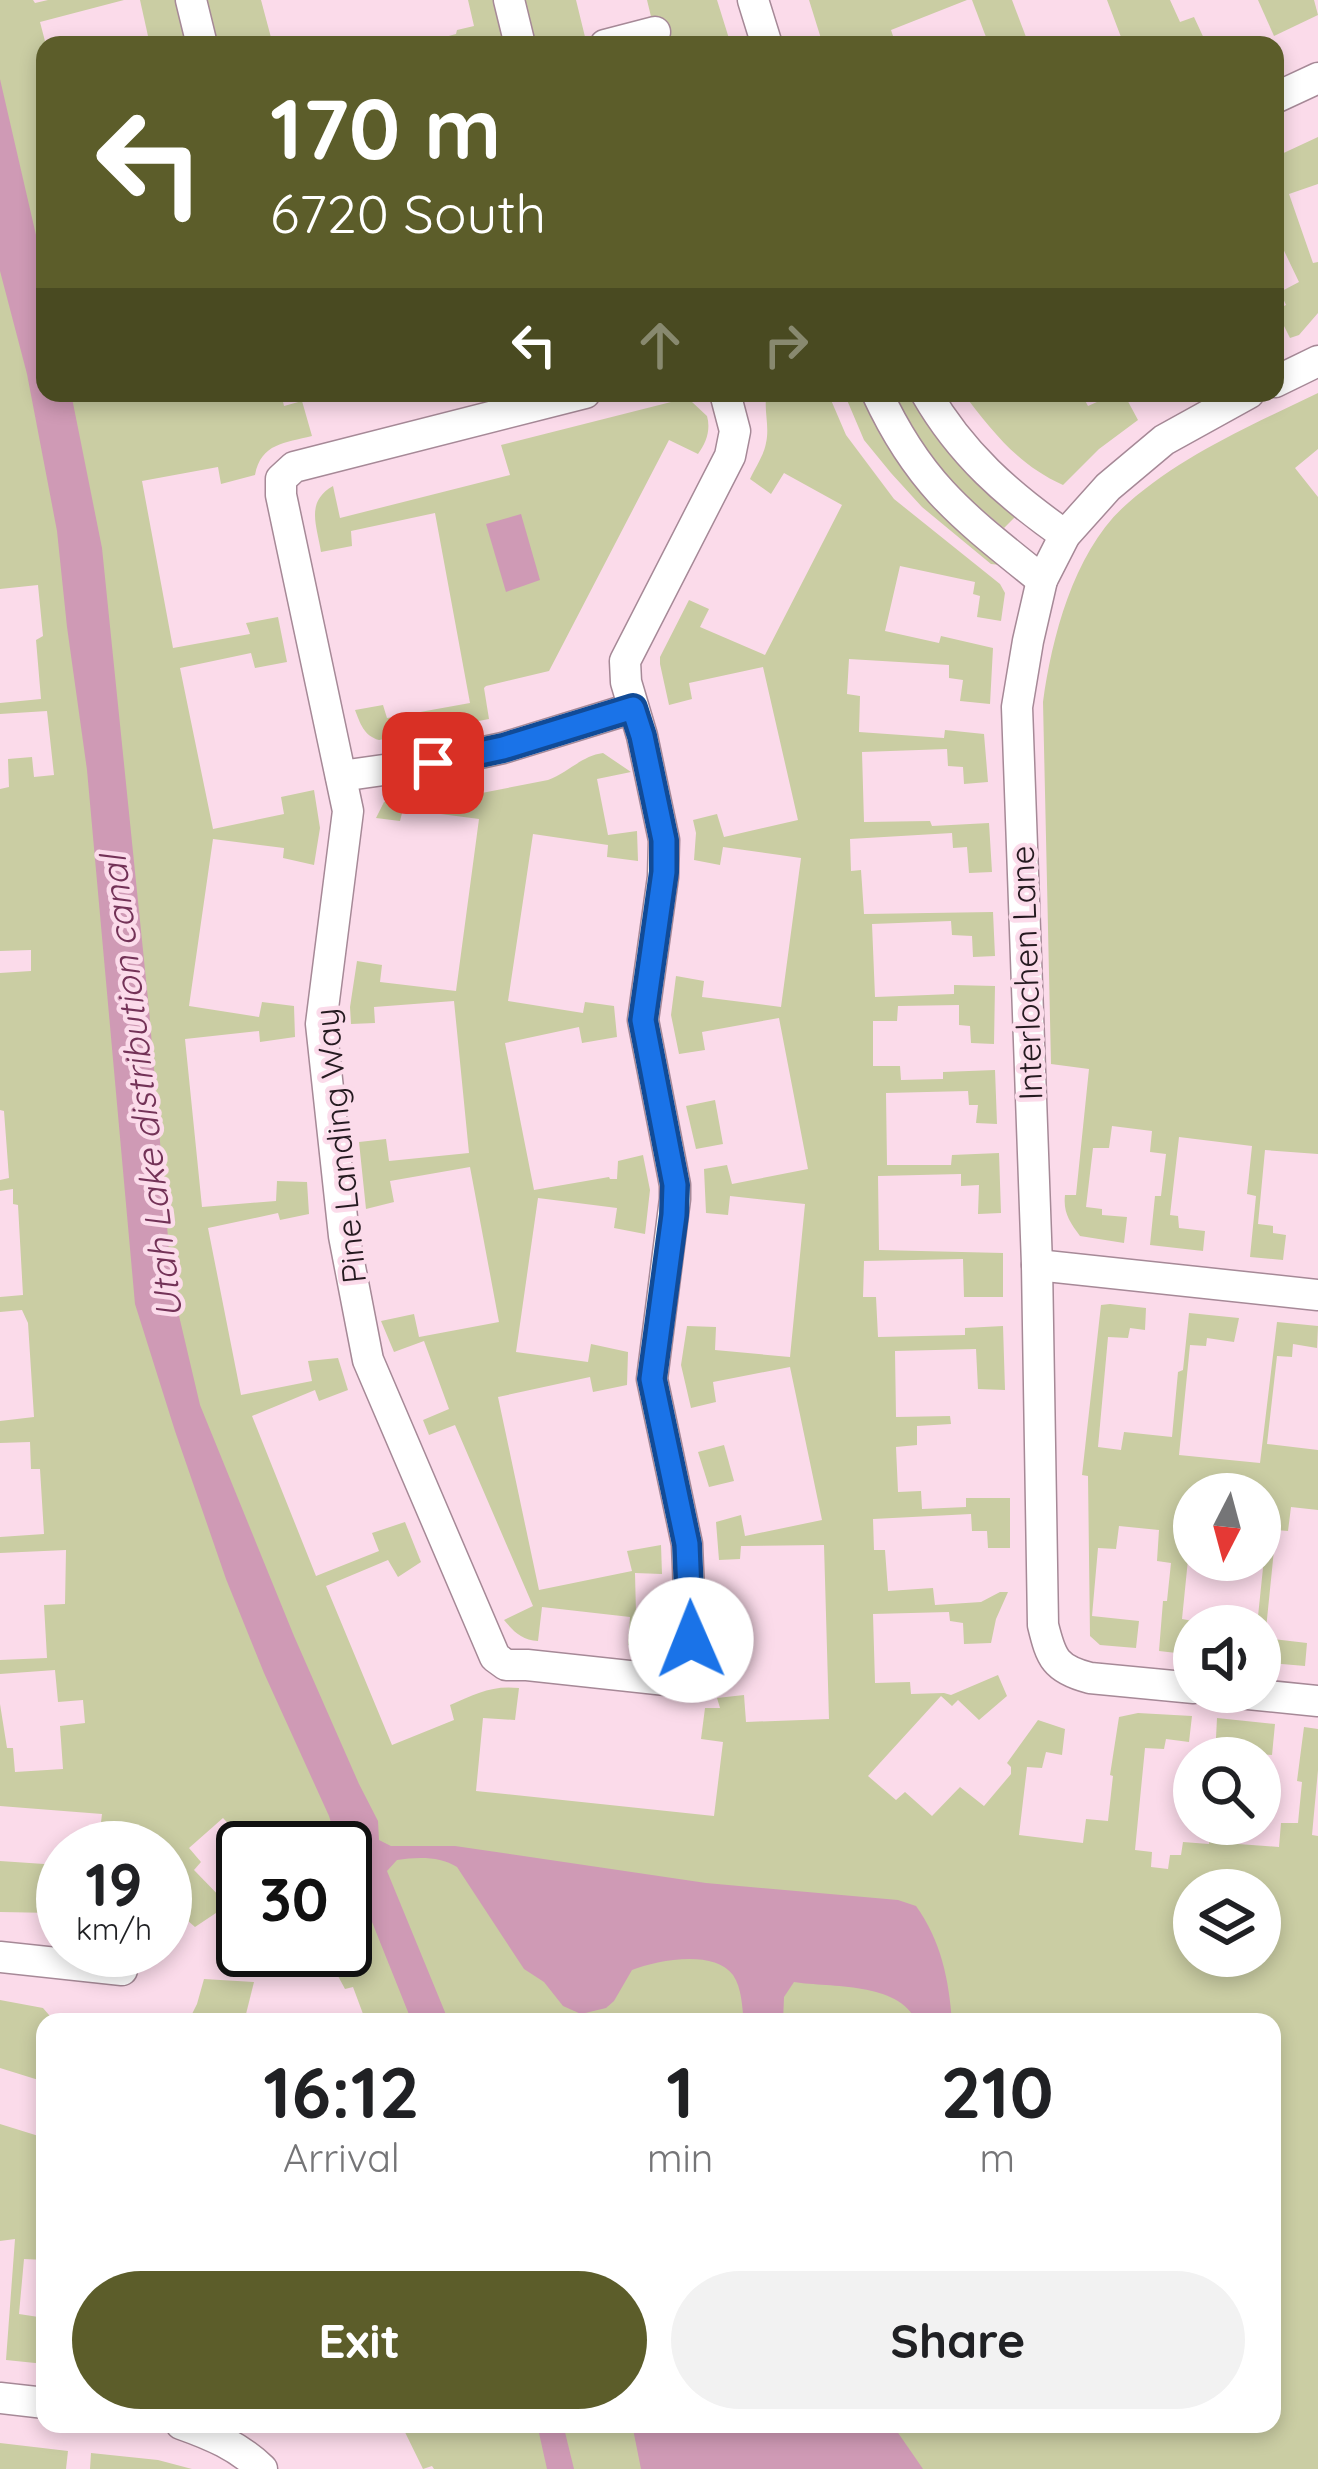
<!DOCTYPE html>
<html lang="en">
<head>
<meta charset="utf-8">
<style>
	body { margin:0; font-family:Quicksand,sans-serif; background:#f2f2f2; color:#202124; height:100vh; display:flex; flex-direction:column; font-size:45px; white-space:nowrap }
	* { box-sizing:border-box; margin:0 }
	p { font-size:39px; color:#757577 }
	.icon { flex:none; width:66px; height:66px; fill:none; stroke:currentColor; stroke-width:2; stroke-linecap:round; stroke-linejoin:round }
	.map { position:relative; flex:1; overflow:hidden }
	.panel { position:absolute; left:36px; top:2013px; width:1245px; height:420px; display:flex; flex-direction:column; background:#fff; border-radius:24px; box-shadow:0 6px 18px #0003 }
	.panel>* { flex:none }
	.top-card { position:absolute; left:36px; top:36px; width:1248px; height:366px; border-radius:24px; box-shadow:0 6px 18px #0003; background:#5c5d2a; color:#fff; overflow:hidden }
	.needle { width:78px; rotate:186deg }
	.controls { position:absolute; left:1173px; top:1473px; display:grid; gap:24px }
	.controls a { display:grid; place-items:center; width:108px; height:108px; border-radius:50%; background:#fff; box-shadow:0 6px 18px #0003; font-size:60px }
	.speed { position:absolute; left:36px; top:1821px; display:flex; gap:24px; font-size:60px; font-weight:700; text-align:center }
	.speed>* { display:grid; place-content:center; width:156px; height:156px; border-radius:50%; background:#fff; box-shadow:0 6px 18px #0003; line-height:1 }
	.speed small { font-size:30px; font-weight:400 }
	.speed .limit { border:6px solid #111; border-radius:18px; background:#fff; color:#111 }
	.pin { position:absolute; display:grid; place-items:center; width:102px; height:102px; color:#fff; margin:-51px; border-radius:24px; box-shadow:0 6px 18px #0006 }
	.me { position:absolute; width:132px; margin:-66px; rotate:359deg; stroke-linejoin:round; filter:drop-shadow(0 0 9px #0008) }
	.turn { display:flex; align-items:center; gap:42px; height:252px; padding:0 36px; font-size:54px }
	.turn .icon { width:156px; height:156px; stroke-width:2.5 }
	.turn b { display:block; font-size:84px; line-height:102px }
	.lanes { display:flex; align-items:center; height:114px; padding:0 36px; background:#0003; justify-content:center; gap:60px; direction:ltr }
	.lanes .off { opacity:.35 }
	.eta { display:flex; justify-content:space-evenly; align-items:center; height:204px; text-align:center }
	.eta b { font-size:72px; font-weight:700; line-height:84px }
	.button { display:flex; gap:24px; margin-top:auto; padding:24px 36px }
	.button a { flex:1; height:138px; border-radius:72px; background:#5c5d2a; color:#fff; font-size:48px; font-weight:700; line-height:138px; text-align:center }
	.button a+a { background:#f2f2f2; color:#202124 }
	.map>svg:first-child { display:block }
	.green { fill:#cacda3; fill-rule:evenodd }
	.water { fill:#cf9ab5 }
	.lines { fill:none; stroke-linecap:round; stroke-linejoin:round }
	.street-casing { stroke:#a68997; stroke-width:33 }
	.street { stroke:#fff; stroke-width:30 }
	.route-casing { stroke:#114b97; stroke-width:30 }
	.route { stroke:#1a73e8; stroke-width:21 }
	.labels { text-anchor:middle; stroke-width:9; stroke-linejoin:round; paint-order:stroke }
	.street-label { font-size:33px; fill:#251a20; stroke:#fbdbea }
	.water-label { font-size:36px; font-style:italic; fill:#733257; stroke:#fbdbea }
</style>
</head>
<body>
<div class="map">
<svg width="1318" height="2469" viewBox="0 0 1318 2469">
	<rect width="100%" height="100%" fill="#fbdbea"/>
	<g class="green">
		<path d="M 0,0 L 33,0 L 35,3 L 48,0 L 124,0 L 40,22 L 46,45 L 45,393 L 281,393 L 284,406 L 302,401 L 312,436 C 285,443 261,443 255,475 L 221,484 L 218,467 L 142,481 L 173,648 L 250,634 L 246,623 L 278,617 L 287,662 L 255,668 L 251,653 L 180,668 L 213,829 L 284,814 L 281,797 L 314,790 L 320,828 L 314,865 L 283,858 L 284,848 L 213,839 L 189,1006 L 259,1017 L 262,1002 L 294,1006 L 295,1037 L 260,1042 L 259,1031 L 185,1039 L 202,1207 L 276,1201 L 277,1181 L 307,1182 L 309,1214 L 280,1220 L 278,1213 L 208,1228 L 241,1395 L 312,1381 L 308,1361 L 338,1358 L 348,1390 L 319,1401 L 315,1390 L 252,1416 L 316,1576 L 379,1551 L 372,1533 L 405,1522 L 421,1562 L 398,1577 L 388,1560 L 326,1586 L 392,1745 L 454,1720 L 450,1705 C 476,1694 491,1685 519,1688 L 515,1720 L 483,1718 L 476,1791 L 714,1816 L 723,1742 L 701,1739 L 705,1708 L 720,1708 L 717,1698 L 744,1695 L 746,1722 L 829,1719 L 824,1545 L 741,1546 L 740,1559 L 719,1560 L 716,1522 L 741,1515 L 745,1536 L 822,1520 L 790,1367 L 713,1382 L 716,1402 L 691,1408 L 681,1365 L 687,1326 L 716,1327 L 715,1350 L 790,1357 L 805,1204 L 730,1196 L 728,1215 L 706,1213 L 704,1169 L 727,1165 L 732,1184 L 808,1169 L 779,1018 L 702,1032 L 705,1050 L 679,1054 L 671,1015 L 676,976 L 704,981 L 702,997 L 781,1007 L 801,858 L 723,847 L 720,865 L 694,860 L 696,833 L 693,820 L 717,814 L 724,837 L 798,820 L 763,667 L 689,683 L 692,699 L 669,705 L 660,664 L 660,657 L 689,600 L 709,609 L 700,627 L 765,655 L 842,505 L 784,473 L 771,494 L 750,479 C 755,468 764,455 766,443 C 770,426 763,409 767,393 L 828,393 L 846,435 L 894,499 L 1000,584 L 1005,593 L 1001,621 L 977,617 L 980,596 L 973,594 L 975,582 L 900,566 L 885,631 L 939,643 L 941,636 L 993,648 L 990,704 L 960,701 L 963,680 L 949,678 L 949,665 L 849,659 L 847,694 L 860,696 L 859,732 L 944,738 L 945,730 L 984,734 L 988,782 L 964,784 L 963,767 L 948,766 L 947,749 L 862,752 L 864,822 L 930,821 L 932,826 L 989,823 L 992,872 L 969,873 L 967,847 L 953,848 L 952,833 L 850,839 L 851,871 L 861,870 L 864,914 L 993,912 L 995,956 L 973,957 L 972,936 L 952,935 L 951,921 L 872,924 L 875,997 L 954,994 L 954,985 L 995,986 L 994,1044 L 971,1043 L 970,1026 L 959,1025 L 959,1005 L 898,1006 L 897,1021 L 873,1021 L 873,1066 L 900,1066 L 901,1080 L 943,1079 L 943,1072 L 995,1070 L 997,1124 L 976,1123 L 978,1105 L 969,1105 L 968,1091 L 886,1093 L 887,1165 L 951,1165 L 952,1155 L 999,1153 L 1001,1213 L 978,1214 L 979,1185 L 961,1186 L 961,1174 L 878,1176 L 879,1250 L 1003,1253 L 1003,1297 L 964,1297 L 963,1259 L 864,1261 L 863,1297 L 876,1297 L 878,1337 L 965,1335 L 965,1328 L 1003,1326 L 1005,1390 L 978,1389 L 976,1349 L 895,1351 L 896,1417 L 950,1416 L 951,1424 L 917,1426 L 917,1445 L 896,1447 L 898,1492 L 921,1491 L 922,1509 L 966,1507 L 966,1498 L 1010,1498 L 1010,1548 L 988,1548 L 987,1531 L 972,1531 L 971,1514 L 873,1519 L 874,1550 L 885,1550 L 888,1591 L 933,1588 L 935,1605 L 981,1602 L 1000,1592 L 1008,1592 L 996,1619 L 991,1643 L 964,1644 L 963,1623 L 950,1621 L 949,1612 L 873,1614 L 875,1683 L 910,1682 L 911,1694 L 944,1693 L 951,1695 L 998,1675 L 1007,1696 L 979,1720 L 958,1700 L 952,1706 L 941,1696 L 868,1776 L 896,1800 L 905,1792 L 932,1816 L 960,1787 L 984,1806 L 1011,1774 L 1011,1767 L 1007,1763 L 1038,1720 L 1065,1729 L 1062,1755 L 1046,1752 L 1042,1768 L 1027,1767 L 1019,1835 L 1083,1843 L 1086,1819 L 1108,1821 L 1113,1776 L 1110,1775 L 1119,1717 L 1138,1713 L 1192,1716 L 1189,1742 L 1166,1739 L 1164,1749 L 1145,1748 L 1135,1850 L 1152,1852 L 1151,1867 L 1168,1869 L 1170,1855 L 1181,1855 L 1183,1842 L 1209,1844 L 1211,1824 L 1239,1824 L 1238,1844 L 1279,1847 L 1281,1823 L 1298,1823 L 1302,1782 L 1297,1781 L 1304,1727 L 1318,1729 L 1318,1770 L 1312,1835 L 1318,1836 L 1318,2469 L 434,2469 L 432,2466 L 423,2469 L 401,2424 L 1272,2424 L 1272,2022 L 366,2022 L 353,1987 L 345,1989 L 324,1950 L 345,1950 L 345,1848 L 265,1848 L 260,1843 L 251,1848 L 223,1818 L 189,1848 L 201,1862 L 194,1870 L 228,1905 L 195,1927 L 165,1901 L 165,1848 L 98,1848 L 102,1814 L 0,1806 L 0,1704 L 7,1748 L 13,1748 L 15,1772 L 63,1769 L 60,1726 L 85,1723 L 83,1700 L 58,1702 L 55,1670 L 0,1674 L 0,1660 L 47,1658 L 44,1605 L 65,1604 L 66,1550 L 0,1553 L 0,1537 L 44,1534 L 40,1469 L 31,1469 L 30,1442 L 0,1443 L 0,1421 L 34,1417 L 28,1323 L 22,1310 L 0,1312 L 0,1297 L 23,1295 L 18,1205 L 13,1204 L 13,1189 L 0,1191 L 0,1180 L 9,1178 L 4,1111 L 0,1110 L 0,973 L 31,971 L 31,950 L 0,951 L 0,789 L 9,787 L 8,759 L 32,757 L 34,777 L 54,775 L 47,711 L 0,714 L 0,703 L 41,699 L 36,640 L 43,636 L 38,585 L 0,589 ZM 1194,1890 L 1260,1890 L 1260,1956 L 1194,1956 Z"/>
		<path d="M 140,0 L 261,0 L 273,45 L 150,45 Z"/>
		<path d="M 468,0 L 576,0 L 587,45 L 416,45 L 456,34 L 457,30 L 474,26 Z"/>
		<path d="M 647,0 L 717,0 L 731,45 L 610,45 L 655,33 Z"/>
		<path d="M 809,0 L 967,0 L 891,30 L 896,45 L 823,45 Z"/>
		<path d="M 972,0 L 1012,0 L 1029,45 L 989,45 Z"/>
		<path d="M 1107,0 L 1170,0 L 1180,22 L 1194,17 L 1207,45 L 1124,45 Z"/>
		<path d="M 1258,0 L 1314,0 L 1318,15 L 1274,36 Z"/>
		<path d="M 1318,137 L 1318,184 L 1289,194 L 1313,263 L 1318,262 L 1318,313 L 1299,335 L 1290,338 L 1276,310 L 1286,305 L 1280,292 L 1299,282 L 1275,232 L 1275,157 Z"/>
		<path d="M 844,393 L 861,393 L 867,406 L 938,510 L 1000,565 L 991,564 L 922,507 L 891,473 L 864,440 Z"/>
		<path d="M 893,393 L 911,393 C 941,446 970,477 1016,516 L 1004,528 L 960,492 L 923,448 L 924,446 L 900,411 Z"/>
		<path d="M 963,393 L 1081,393 L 1088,406 L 1108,397 L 1112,402 L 1124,394 L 1138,420 L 1099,449 L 1063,485 C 1018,465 992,431 963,393 Z"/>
		<path d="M 1318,393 L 1318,449 L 1295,468 L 1318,497 L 1318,1154 L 1265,1150 L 1258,1224 L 1273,1226 L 1273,1233 L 1286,1235 L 1283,1260 L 1250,1257 L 1256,1196 L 1247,1194 L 1252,1146 L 1179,1137 L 1170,1215 L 1178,1216 L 1179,1228 L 1205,1231 L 1203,1251 L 1150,1245 L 1155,1196 L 1161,1196 L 1166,1154 L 1150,1152 L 1152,1131 L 1112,1126 L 1109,1148 L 1093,1148 L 1086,1207 L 1102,1209 L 1102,1215 L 1127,1217 L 1124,1243 L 1080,1236 C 1070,1222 1063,1213 1065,1195 L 1076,1195 L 1089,1069 L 1051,1064 L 1043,702 C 1052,636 1075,548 1128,503 C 1184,454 1252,425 1318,393 Z"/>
		<path d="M 675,401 L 692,402 L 707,416 C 711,430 706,443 698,454 L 669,440 L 549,671 L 486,686 L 484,688 L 489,719 L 379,740 C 364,736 360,723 355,710 L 383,705 L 387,718 L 470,703 L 435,513 L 351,531 L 352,546 L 321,552 C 317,525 305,502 333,486 L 340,518 L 510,475 L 501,445 Z"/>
		<path d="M 603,753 L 631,772 L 597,779 L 608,835 L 637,831 L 638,861 L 607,857 L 608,845 L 533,834 L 508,1001 L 583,1013 L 585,1002 L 614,1006 L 617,1037 L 582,1043 L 579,1027 L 505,1043 L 534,1190 L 609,1177 L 610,1179 L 617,1179 L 618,1161 L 643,1155 L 650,1190 L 645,1234 L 614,1228 L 617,1208 L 538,1198 L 516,1352 L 588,1362 L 591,1344 L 628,1352 L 627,1385 L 593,1392 L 590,1377 L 498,1397 L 539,1590 L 632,1571 L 627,1551 L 661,1545 L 662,1574 L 635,1573 L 636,1614 L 663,1615 C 663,1635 648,1649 628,1645 L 630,1617 L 542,1607 L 538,1641 C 522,1640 514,1632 504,1620 L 533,1606 L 455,1425 L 429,1435 L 423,1420 L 449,1409 L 424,1341 L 394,1352 L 381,1321 L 414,1314 L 419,1337 L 499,1322 L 470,1167 L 390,1181 L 394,1202 L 366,1209 L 359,1142 L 386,1139 L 389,1161 L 469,1153 L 454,1001 L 374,1007 L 375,1023 L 351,1024 L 350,1007 L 357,961 L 382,965 L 380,982 L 456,991 L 479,819 L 403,809 L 400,821 L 376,818 L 384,802 L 399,795 L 456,798 L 548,780 C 568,773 581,756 603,753 Z"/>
		<path d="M 715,1100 L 723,1144 L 696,1149 L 686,1106 Z"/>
		<path d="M 1110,1304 L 1146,1308 L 1145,1330 L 1130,1328 L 1128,1338 L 1108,1337 L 1098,1447 L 1121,1450 L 1124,1432 L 1172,1437 L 1178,1372 L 1183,1370 L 1189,1313 L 1239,1318 L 1234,1342 L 1207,1338 L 1206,1346 L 1190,1345 L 1179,1455 L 1260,1463 L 1277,1322 L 1318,1326 L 1317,1348 L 1293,1344 L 1292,1357 L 1277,1356 L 1267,1444 L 1318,1450 L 1318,1510 L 1291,1507 L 1288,1531 L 1276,1530 L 1266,1629 L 1273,1631 L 1273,1639 L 1307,1643 L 1305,1666 L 1260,1662 L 1260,1626 L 1257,1626 L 1266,1539 L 1260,1537 L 1260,1494 L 1194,1494 L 1194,1520 L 1192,1520 L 1182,1619 L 1193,1621 L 1194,1655 L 1159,1651 L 1163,1601 L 1167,1601 L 1171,1563 L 1157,1561 L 1159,1530 L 1119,1526 L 1116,1549 L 1098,1548 L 1092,1616 L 1139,1621 L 1136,1648 L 1100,1645 L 1090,1636 L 1088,1476 L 1082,1475 L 1101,1305 Z"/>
		<path d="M 724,1445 L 734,1481 L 709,1487 L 698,1452 Z"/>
		<path d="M 1217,1718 L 1275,1724 L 1272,1755 L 1228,1752 L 1227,1758 L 1215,1758 Z"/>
		<path d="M 0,1861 L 59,1865 L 54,1913 L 0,1912 Z"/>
		<path d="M 204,1979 L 254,1982 L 244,2022 L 188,2022 L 197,2004 Z"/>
		<path d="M 0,2000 L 43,2008 L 55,2022 L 45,2022 L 45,2082 L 0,2068 Z"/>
		<path d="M 0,2124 L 45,2138 L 45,2260 L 24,2259 L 19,2314 L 45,2318 L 45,2364 L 6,2360 L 15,2239 L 0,2241 Z"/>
		<path d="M 0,2443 L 68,2451 L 66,2469 L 0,2469 Z"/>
		<path d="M 91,2453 L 158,2460 L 192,2469 L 90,2469 Z"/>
	</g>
	<g class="water">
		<path d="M 0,79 L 45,274 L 45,393 L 71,393 L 102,548 L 149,1009 L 172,1286 L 200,1405 L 294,1636 L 359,1784 L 378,1821 L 379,1840 L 391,1846 L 455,1846 L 706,1883 L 898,1900 L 916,1906 C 941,1941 949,1979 952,2022 L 917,2022 C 898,1981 831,1988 794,1982 L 784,1997 L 783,2022 L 744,2022 C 742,2007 742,1988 733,1975 C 714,1949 657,1960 632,1970 L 614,2001 L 606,2008 L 581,2014 L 563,2006 L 544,1982 L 524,1969 L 457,1867 C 440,1856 417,1857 397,1860 L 387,1871 L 449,2022 L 412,2022 L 368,1912 L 348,1873 L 345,1848 L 339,1848 L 329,1816 L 264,1673 L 226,1579 L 175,1431 L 135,1304 L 87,770 L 67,627 L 57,531 L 27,374 L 0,271 Z"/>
		<path d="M 521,514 L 540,580 L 506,592 L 486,524 Z"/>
		<path d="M 537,2424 L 563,2424 L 574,2469 L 547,2469 Z"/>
		<path d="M 632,2424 L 892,2424 L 923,2469 L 641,2469 Z"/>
	</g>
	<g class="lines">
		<g class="street-casing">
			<g id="street">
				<path d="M 191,0 L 202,45"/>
				<path d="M 509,0 L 520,45"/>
				<path d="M 753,0 L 767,45"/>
				<path d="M 605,45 L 655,32"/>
				<path d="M 1275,98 L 1318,78"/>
				<path d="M 1275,382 L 1318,361"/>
				<path d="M 585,393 L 294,467 L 281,479 L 281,495 L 348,811 L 321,1024 L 344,1236 L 368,1360 L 495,1657 L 506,1665 L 527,1665 L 666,1680 L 686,1673 L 691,1640 L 687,1544 L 652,1379 L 675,1199 L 675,1185 L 643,1020 L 663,877 L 664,840 L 642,736 L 626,682 L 625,661 L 730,456 L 735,431 L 725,393"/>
				<path d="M 877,393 C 920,486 965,518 1042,580"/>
				<path d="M 926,393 C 961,454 1008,495 1065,535"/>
				<path d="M 341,776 L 433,763 L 503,748 L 633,708"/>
				<path d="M 1037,1265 L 1318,1295"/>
				<path d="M 1194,1688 L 1090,1678 C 1055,1669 1051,1658 1043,1625 L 1037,1265 L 1017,707 L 1028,641 L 1042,580 L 1065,535 L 1108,487 L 1164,440 L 1249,393"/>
				<path d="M 1228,1692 L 1318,1701"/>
				<path d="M 0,1957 L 122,1970"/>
				<path d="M 0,2398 L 45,2403"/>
				<path d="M 181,2424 C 212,2435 238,2446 262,2469"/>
			</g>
		</g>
		<use href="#street" class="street"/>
	</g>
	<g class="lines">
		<g class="route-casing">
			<path id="route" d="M 433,763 L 503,748 L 633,708 L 642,736 L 664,840 L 664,872 L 643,1020 L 675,1185 L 674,1215 L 652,1379 L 687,1544 L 691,1640"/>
		</g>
		<use href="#route" class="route"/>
	</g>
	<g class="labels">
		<g class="street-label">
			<text transform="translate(1026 973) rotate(-92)" y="12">Interlochen Lane</text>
			<text transform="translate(340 1146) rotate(-96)" y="12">Pine Landing Way</text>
		</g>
		<g class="water-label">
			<text transform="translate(141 1087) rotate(-97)" y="13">Utah Lake distribution canal</text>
		</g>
	</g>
</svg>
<div class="controls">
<a><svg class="needle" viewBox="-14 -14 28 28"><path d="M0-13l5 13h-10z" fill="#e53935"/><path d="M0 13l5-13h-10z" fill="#757577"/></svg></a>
<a><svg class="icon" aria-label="sound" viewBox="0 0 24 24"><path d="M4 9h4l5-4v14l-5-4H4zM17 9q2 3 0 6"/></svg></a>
<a><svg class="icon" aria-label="search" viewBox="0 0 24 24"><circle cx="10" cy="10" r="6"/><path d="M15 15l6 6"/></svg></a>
<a><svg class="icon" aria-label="layers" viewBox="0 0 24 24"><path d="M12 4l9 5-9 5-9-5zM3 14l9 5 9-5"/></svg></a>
</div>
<div class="speed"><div>19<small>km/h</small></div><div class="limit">30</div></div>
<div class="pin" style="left:433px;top:763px;background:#d93025"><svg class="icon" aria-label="arrive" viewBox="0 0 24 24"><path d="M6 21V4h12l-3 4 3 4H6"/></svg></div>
<svg class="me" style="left:691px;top:1640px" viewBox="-20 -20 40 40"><circle r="19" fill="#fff"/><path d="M0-13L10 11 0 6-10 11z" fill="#1a73e8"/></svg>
<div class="top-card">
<div class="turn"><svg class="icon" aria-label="left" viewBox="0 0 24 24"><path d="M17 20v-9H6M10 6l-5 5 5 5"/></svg><div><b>170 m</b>6720 South</div></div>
<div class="lanes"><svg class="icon" aria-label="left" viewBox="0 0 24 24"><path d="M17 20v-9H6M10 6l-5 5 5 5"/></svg><svg class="icon off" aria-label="ahead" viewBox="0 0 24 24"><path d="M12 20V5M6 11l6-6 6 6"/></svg><svg class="icon off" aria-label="right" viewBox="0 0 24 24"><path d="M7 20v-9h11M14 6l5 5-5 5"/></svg></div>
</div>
<section class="panel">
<div class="eta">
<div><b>16:12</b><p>Arrival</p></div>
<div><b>1</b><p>min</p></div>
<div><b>210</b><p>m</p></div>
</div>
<div class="button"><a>Exit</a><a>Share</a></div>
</section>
</div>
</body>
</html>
